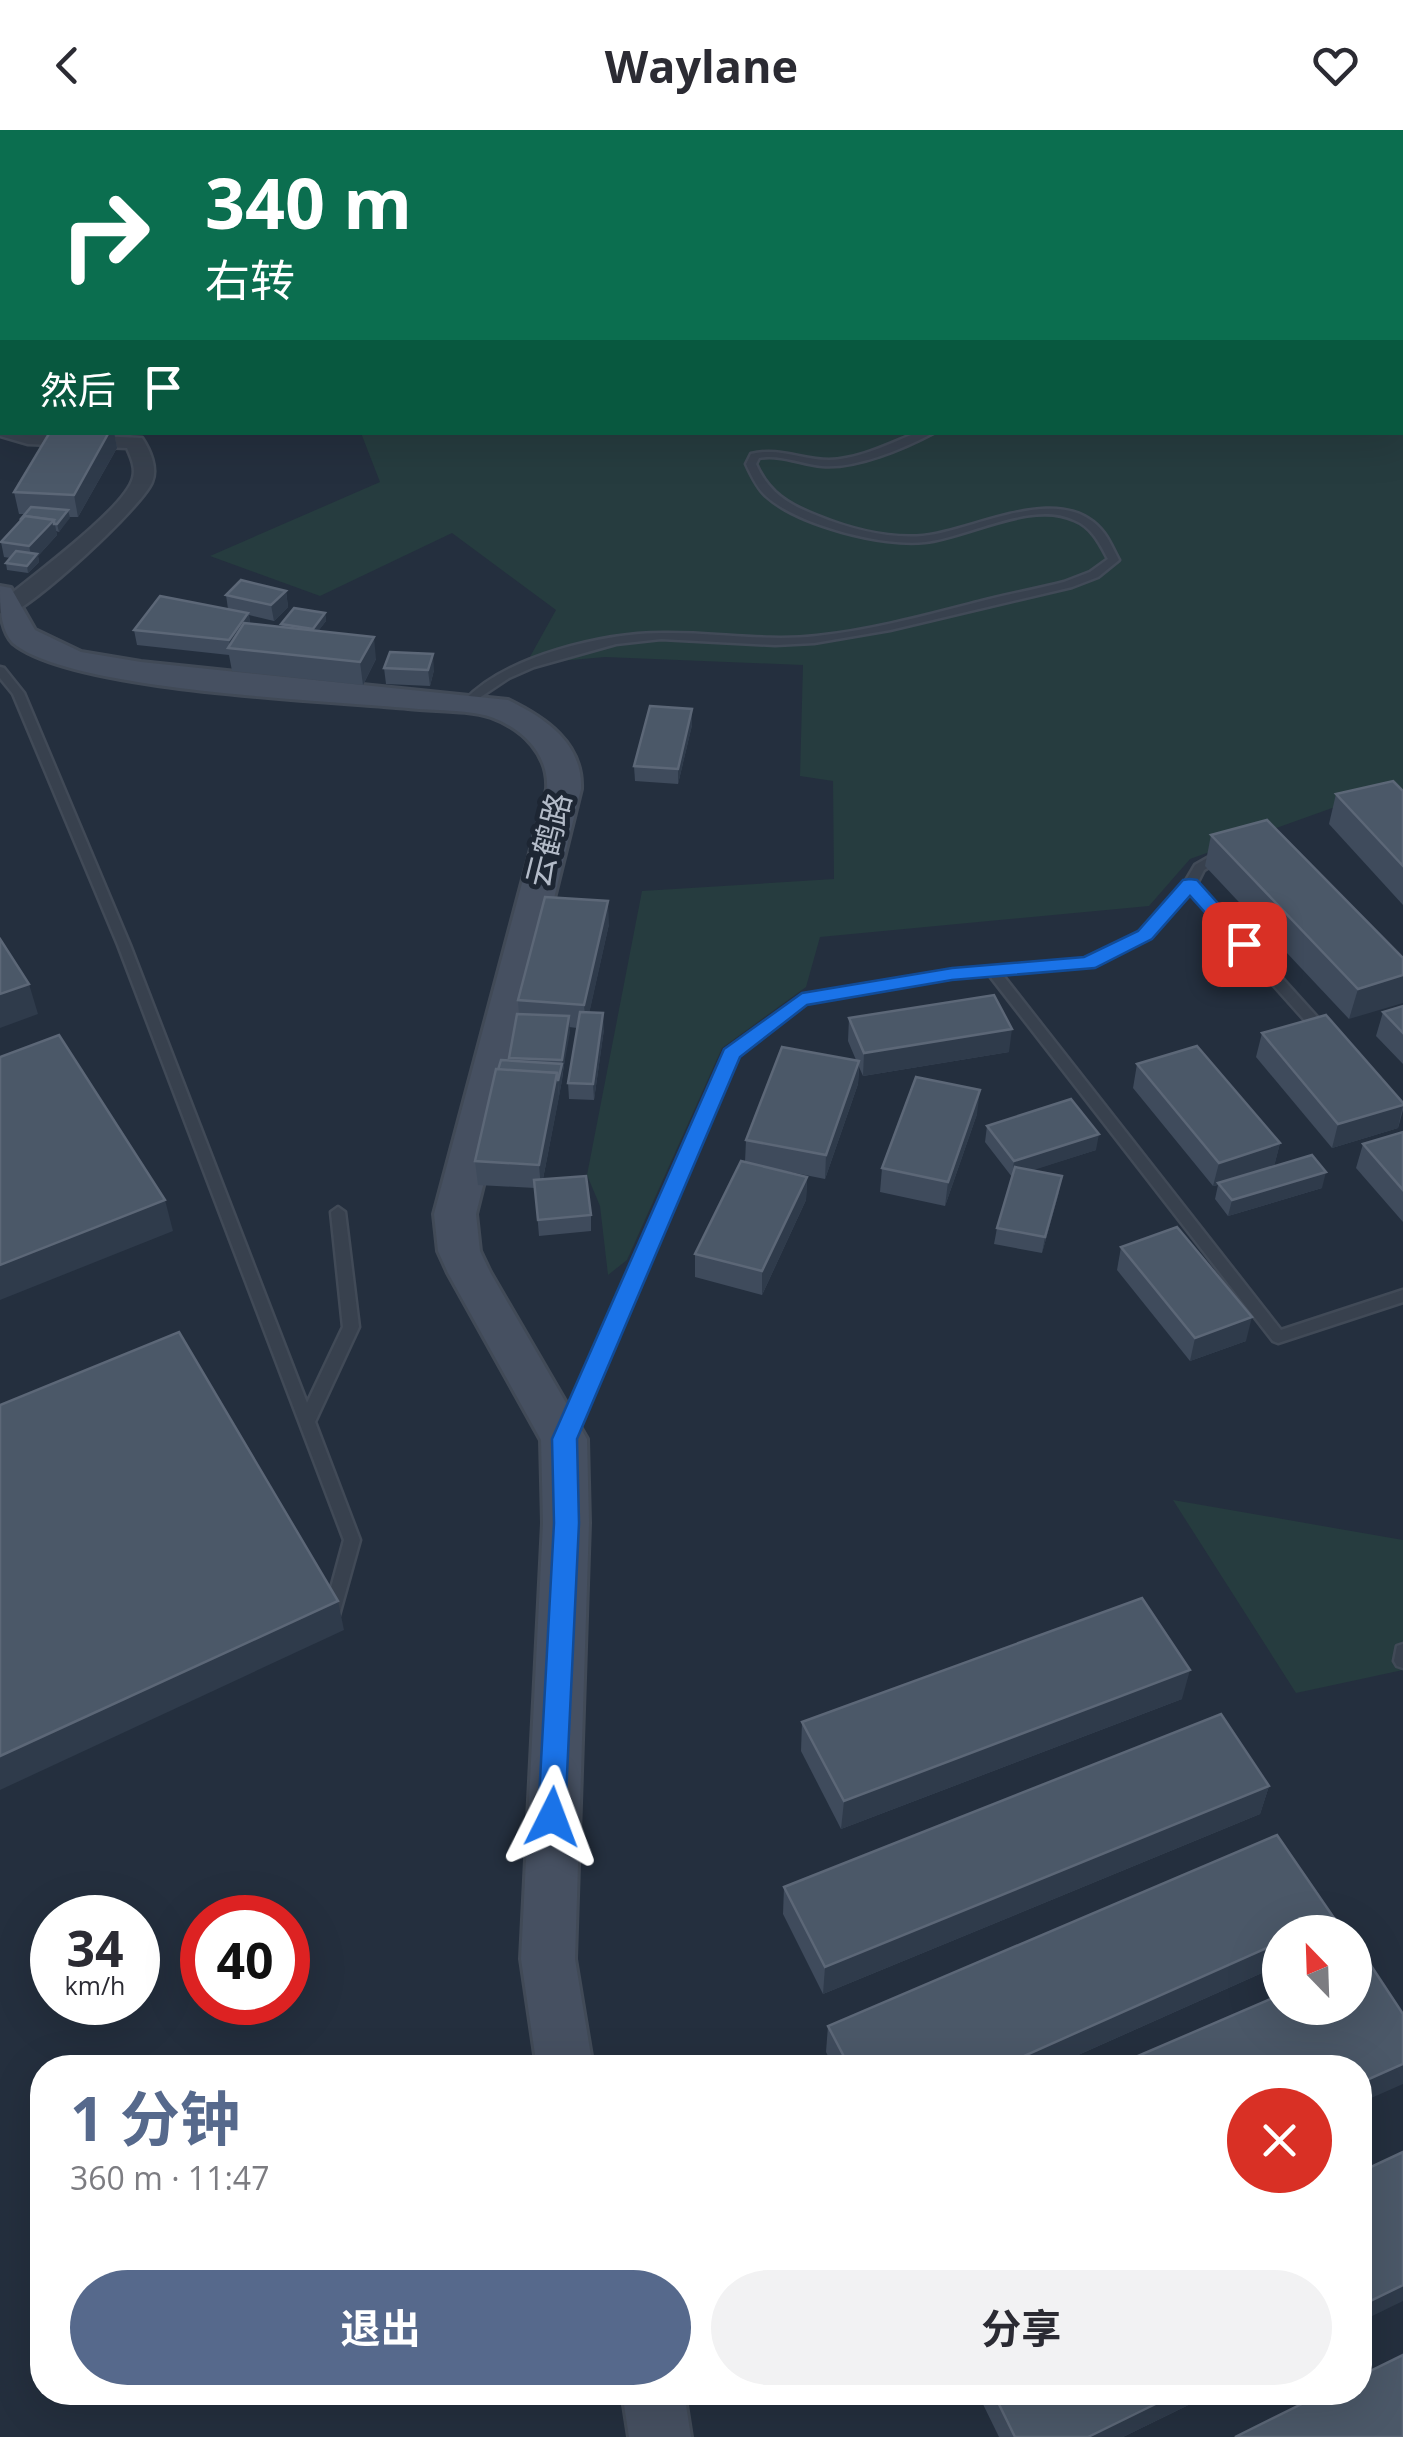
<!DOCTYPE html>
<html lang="zh">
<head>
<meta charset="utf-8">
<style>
	body { margin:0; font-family:"Open Sans","Noto Sans SC",sans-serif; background:#f2f2f3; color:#2b2b33; height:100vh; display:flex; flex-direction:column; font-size:38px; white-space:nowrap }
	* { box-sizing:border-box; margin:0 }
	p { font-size:32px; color:#7c7c81 }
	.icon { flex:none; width:55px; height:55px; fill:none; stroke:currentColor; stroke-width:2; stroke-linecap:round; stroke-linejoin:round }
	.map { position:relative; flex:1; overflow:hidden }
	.side { position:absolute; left:30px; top:1925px; width:1342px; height:350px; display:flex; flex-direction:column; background:#fff; border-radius:40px; box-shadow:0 10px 40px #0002 }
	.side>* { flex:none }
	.top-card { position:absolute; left:0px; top:0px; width:1405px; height:305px; box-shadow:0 10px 40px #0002; background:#0b6e4f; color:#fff; overflow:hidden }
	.needle { width:65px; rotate:337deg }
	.tools { position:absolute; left:1262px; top:1785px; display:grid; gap:20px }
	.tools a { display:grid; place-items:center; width:110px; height:110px; border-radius:50%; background:#fff; box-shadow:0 10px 40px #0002; font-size:50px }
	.speed { position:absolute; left:30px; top:1765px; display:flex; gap:20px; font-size:50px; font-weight:700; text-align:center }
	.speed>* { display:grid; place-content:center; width:130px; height:130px; border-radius:50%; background:#fff; box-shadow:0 10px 40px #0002; line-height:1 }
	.speed small { font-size:25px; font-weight:400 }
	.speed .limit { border:15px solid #d22; background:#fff; color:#111 }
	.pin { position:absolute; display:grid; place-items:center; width:85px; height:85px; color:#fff; margin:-42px; border-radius:20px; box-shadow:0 5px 15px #0006 }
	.me { position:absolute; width:110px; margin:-55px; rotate:3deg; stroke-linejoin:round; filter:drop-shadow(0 0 8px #0008) }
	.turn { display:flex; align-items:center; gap:35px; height:210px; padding:0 40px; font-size:45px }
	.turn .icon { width:130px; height:130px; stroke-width:2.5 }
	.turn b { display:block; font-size:70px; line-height:85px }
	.then { display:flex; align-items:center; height:95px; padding:0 40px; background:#0003; gap:20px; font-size:38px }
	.round { display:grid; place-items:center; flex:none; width:105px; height:105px; border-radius:52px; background:#f2f2f3 }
	.overview { display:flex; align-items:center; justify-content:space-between; height:170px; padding:0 40px }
	h1 { font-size:60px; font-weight:700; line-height:75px; color:#56698c }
	.action { display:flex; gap:20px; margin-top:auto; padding:20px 40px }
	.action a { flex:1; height:115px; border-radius:60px; background:#56698c; color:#fff; font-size:40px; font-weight:700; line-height:115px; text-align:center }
	.action a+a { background:#f2f2f3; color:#2b2b33 }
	header { display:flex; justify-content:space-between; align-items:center; height:130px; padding:0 40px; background:#fff; font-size:45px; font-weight:700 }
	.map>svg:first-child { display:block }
	.green { fill:#263c3f }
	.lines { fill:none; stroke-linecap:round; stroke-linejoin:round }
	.lane-casing { stroke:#414a57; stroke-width:5 }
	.street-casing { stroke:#414a57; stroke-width:5 }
	.secondary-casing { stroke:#414a57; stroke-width:6 }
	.lane { fill:#38414e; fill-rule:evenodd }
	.street { fill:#38414e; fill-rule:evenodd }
	.secondary { fill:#465061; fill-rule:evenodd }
	.rail { stroke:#5a6575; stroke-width:5; stroke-dasharray:6 6; stroke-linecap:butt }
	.wall { fill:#3f4b5c }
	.shaded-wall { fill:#2f3b4b }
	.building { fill:#4b5868; stroke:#5c6777; stroke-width:2.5 }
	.route { fill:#1a73e8; stroke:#114b97; stroke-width:2.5 }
	.labels { text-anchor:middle; stroke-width:10; stroke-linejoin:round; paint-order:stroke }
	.street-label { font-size:32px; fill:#b4bcc9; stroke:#1d2633 }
</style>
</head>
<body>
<header><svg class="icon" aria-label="back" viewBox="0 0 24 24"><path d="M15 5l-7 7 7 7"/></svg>Waylane<svg class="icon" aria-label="heart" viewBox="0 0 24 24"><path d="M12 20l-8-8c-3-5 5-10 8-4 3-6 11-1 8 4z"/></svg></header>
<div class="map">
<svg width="1403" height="2307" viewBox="0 0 1403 2307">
	<rect width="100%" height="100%" fill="#242f3e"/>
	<g class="green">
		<path d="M 584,0 L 1403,0 L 1403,30 L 1402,2 L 578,2 Z"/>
		<path d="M 1403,174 L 1403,664 L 1363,667 L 1190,729 L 1149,776 L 820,807 L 806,857 L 722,918 L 627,1130 L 608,1145 L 600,1076 L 587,1045 L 642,761 L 834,749 L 833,651 L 800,646 L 803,535 L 605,527 L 526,534 L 556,480 L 452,403 L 320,466 L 210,426 L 380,352 L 361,303 L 1402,302 Z"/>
		<path d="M 1173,1370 L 1403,1410 L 1403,1540 L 1296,1563 Z"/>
	</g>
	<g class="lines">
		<g class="lane-casing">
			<g id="lane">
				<path d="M 1044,0 L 1063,0 L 1059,2 L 1042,2 Z"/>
				<path d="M 919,302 L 935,302 C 905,318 856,339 822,336 C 800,334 781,324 759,328 L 756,334 C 769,363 789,375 818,386 C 850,399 889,409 923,406 C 975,401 1063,349 1104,403 C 1110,411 1114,421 1119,430 L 1098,447 L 1072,457 L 890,500 L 814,513 L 775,515 L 661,509 L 616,514 L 534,537 L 509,548 L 470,574 L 464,571 C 505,526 604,503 663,503 C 715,502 765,512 817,506 C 873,500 927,485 982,471 C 1009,464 1037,459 1064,452 L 1090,442 L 1108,429 C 1100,414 1092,397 1074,390 C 1032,370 969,407 925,412 C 883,417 798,395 766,366 C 757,358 751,345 746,334 L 751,324 C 779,317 802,330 829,330 C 861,329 890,313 919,302 Z"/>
				<path d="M 0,537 L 4,538 L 24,563 L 130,815 L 307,1273 L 343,1197 L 331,1082 L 338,1077 L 345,1082 L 359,1197 L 315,1292 L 360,1410 L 338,1489 L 332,1491 L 326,1489 L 324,1484 L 344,1410 L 118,815 L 13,564 L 0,548 Z"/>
				<path d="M 1223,719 L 1229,723 L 1227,726 L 1204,740 L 1197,754 L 1328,899 L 1330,902 L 1328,905 L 1318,905 L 1190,762 L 1150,808 L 1093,836 L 1002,844 L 1281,1200 L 1403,1160 L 1403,1172 L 1278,1213 L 1273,1211 L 989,845 L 952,848 L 806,873 L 738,926 L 574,1305 L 572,1309 L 560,1309 L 558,1305 L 727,921 L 802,865 L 952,840 L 1085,829 L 1140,802 L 1185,752 L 1195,735 Z"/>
				<path d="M 1403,1514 L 1403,1538 L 1397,1536 L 1394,1531 L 1397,1516 Z"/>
			</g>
		</g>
		<g class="street-casing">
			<path id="street" d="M 2,297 L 2,302 L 142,308 C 150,320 158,338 152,352 C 142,377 31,479 7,485 L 0,483 L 0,473 C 28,449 125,379 133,348 C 136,338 131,327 127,318 L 28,314 L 0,306 Z"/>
		</g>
		<g class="secondary-casing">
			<g id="secondary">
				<path d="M 0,456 L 11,458 L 35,500 L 81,522 L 141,532 L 508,570 C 545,588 583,613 581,659 L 476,1084 L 480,1121 L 490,1142 L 587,1309 L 589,1393 L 575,1829 L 593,1938 L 537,1938 L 521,1829 L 543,1393 L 541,1310 L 448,1143 L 438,1121 L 434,1084 L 547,659 C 549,625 524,599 491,587 C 467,579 434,581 408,578 C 324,570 71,561 13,513 C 0,499 0,475 0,456 Z"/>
				<path d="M 622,2262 L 684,2262 L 691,2307 L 629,2307 Z"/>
			</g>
		</g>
		<use href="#lane" class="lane"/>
		<use href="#street" class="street"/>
		<use href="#secondary" class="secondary"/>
		<g class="rail">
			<path d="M 251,2 L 258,0"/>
			<path d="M 434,2 L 441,0"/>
		</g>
	</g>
	<g class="wall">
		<path d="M 50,302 L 114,302 L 117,318 L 78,387 L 69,387 L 59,402 L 56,401 L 57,405 L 38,426 L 39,432 L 28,443 L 7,440 L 6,433 L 10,428 L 4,427 L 1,412 L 25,384 L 19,384 L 14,362 Z"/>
		<path d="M 286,461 L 288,477 L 274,491 L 249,485 L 250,494 L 282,497 L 281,494 L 325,483 L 326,491 L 318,501 L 376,529 L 363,555 L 232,541 L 229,525 L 137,515 L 134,500 L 228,479 L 226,465 Z"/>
		<path d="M 384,538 L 434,540 L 430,556 L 386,554 Z"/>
		<path d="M 692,579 L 692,595 L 678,654 L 635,651 L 634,636 Z"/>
		<path d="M 1403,661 L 1403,775 L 1329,694 L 1336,664 Z"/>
		<path d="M 1211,705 L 1403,828 L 1349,889 L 1205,736 Z"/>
		<path d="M 609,794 L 589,883 L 604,899 L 594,970 L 569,969 L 568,953 L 577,898 L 569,897 L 562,950 L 543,1049 L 591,1085 L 591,1101 L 539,1106 L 535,1058 L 478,1055 L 475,1031 L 498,940 L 509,930 L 519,884 L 518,870 Z"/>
		<path d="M 1403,876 L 1403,934 L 1376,906 L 1383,882 Z"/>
		<path d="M 849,888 L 1009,922 L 863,946 L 859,937 L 858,954 L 825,1049 L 775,1039 L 807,1047 L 806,1070 L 762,1165 L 695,1147 L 695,1124 L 745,1032 L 746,1010 L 856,930 L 848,911 Z"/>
		<path d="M 1262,903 L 1403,973 L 1403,980 L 1398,998 L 1332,1018 L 1256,927 Z"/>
		<path d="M 1137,934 L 1280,1013 L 1274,1036 L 1322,1058 L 1228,1086 L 1215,1069 L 1218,1055 L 1213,1056 L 1133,958 Z"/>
		<path d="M 977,984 L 945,1076 L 880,1062 L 882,1038 Z"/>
		<path d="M 987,996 L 1096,1020 L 1032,1040 L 1059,1062 L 1042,1123 L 994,1114 L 997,1098 L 1012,1047 L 985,1012 Z"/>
		<path d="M 1403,1002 L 1403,1092 L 1356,1038 L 1363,1014 Z"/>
		<path d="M 1121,1117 L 1246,1211 L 1190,1231 L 1117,1140 Z"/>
		<path d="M 1182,1569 L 841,1699 L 801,1621 L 802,1592 Z"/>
		<path d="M 1269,1656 L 1260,1684 L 823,1864 L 783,1784 L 784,1757 Z"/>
		<path d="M 1280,1835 L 1049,1938 L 834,1938 L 826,1922 L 828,1896 Z"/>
		<path d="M 977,2262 L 1215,2262 L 1123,2307 L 999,2307 Z"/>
	</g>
	<g class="shaded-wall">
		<path d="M 97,0 L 176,0 L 169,2 L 90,2 Z"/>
		<path d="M 2,31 L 2,59 L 0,60 L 0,32 Z"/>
		<path d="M 109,302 L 114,302 L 117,318 L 78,387 L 74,365 Z"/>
		<path d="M 68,380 L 70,388 L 59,402 L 57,394 Z"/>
		<path d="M 54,390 L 57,405 L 38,426 L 39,432 L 28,443 L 27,436 L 32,430 L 29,416 Z"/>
		<path d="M 286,461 L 288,477 L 274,491 L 271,475 Z"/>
		<path d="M 248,483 L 251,498 L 230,518 L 229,510 Z"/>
		<path d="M 325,483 L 326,491 L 314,507 L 313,499 Z"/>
		<path d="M 374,507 L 376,529 L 363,555 L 360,532 Z"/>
		<path d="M 433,524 L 434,540 L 430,556 L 428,540 Z"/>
		<path d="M 692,579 L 692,595 L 678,654 L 678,639 Z"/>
		<path d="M 608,771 L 609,794 L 586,898 L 584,875 Z"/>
		<path d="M 1403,845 L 1403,873 L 1349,889 L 1358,859 Z"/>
		<path d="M 29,854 L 38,884 L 0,898 L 0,864 Z"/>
		<path d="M 603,883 L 604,899 L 594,970 L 593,954 Z"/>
		<path d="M 569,886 L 570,902 L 562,946 L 562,930 Z"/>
		<path d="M 1012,899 L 1009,922 L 863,946 L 864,923 Z"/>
		<path d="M 859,931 L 858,954 L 825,1049 L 826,1025 Z"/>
		<path d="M 562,934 L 562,950 L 559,967 L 558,951 Z"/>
		<path d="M 557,943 L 559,967 L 541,1059 L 539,1035 Z"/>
		<path d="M 980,960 L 977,984 L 945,1076 L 948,1052 Z"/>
		<path d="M 1403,975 L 1398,998 L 1332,1018 L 1338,994 Z"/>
		<path d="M 1099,1004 L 1096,1020 L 1012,1047 L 1014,1031 Z"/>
		<path d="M 1280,1013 L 1274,1037 L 1213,1056 L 1219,1033 Z"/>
		<path d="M 1326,1042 L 1322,1058 L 1228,1086 L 1232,1070 Z"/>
		<path d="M 1062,1046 L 1059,1062 L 1042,1123 L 1045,1107 Z"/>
		<path d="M 807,1047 L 806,1070 L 762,1165 L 762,1141 Z"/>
		<path d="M 165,1070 L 173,1101 L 0,1170 L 0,1135 Z"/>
		<path d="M 1252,1187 L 1246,1211 L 1190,1231 L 1195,1208 Z"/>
		<path d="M 338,1471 L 344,1500 L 0,1660 L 0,1626 Z"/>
		<path d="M 1190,1540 L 1182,1569 L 841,1699 L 844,1671 Z"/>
		<path d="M 1269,1656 L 1260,1684 L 823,1864 L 825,1837 Z"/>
		<path d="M 1334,1788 L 1328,1802 L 1303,1802 Z"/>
		<path d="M 1280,1812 L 1280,1835 L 1049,1938 L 997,1938 Z"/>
		<path d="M 1403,1934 L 1403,1954 L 1360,1973 L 1360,1953 Z"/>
		<path d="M 1403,2155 L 1403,2171 L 1360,2192 L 1360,2176 Z"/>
		<path d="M 1180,2262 L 1215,2262 L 1123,2307 L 1088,2307 Z"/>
	</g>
	<g class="building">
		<path d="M 0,0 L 97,0 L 90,2 L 2,2 L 2,31 L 0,32 Z"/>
		<path d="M 50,302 L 109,302 L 74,365 L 14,362 Z"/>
		<path d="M 31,377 L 68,380 L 57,394 L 54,394 L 54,390 L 25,386 L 20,390 Z"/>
		<path d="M 25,386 L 54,390 L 29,416 L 1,412 Z"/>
		<path d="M 16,421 L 37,424 L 27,436 L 6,433 Z"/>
		<path d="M 241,450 L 286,461 L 271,475 L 226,465 Z"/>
		<path d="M 160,466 L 248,483 L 229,510 L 134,500 Z"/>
		<path d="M 294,478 L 325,483 L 313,499 L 281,494 Z"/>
		<path d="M 244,493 L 374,507 L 360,532 L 228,518 Z"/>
		<path d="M 390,522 L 433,524 L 428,540 L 384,538 Z"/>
		<path d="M 650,576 L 692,579 L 678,639 L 634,636 Z"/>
		<path d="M 1393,651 L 1403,661 L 1403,736 L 1336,664 Z"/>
		<path d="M 1267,690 L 1403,828 L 1403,845 L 1358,859 L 1211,705 Z"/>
		<path d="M 545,767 L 608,771 L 584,875 L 518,870 Z"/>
		<path d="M 0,809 L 29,854 L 0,864 Z"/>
		<path d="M 994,865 L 1012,899 L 864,923 L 849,888 Z"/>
		<path d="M 1403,876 L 1403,903 L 1383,882 Z"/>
		<path d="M 580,882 L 603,883 L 593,954 L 568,953 Z"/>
		<path d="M 517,884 L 569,886 L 562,930 L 509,928 Z"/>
		<path d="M 1326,885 L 1403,973 L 1403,975 L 1338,994 L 1262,903 Z"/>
		<path d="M 59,905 L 165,1070 L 0,1135 L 0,927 Z"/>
		<path d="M 1197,916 L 1280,1013 L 1219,1033 L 1137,934 Z"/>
		<path d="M 782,917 L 859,931 L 826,1025 L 746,1010 Z"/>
		<path d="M 501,930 L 562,934 L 558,951 L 557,943 L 498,940 Z"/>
		<path d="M 496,939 L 557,943 L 539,1035 L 475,1031 Z"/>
		<path d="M 916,947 L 980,960 L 948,1052 L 882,1038 Z"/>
		<path d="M 1071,969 L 1099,1004 L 1014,1031 L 987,996 Z"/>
		<path d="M 1403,1002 L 1403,1060 L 1363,1014 Z"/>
		<path d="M 1312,1025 L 1326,1042 L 1232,1070 L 1218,1053 Z"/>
		<path d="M 741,1031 L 807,1047 L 762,1141 L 695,1124 Z"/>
		<path d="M 1015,1037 L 1062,1046 L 1045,1107 L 997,1098 Z"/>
		<path d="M 586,1046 L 591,1085 L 538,1090 L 534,1050 Z"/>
		<path d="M 1177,1097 L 1252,1187 L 1195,1208 L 1121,1117 Z"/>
		<path d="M 179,1202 L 338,1471 L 0,1626 L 0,1275 Z"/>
		<path d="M 1142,1468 L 1190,1540 L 844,1671 L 802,1592 Z"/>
		<path d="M 1221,1584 L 1269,1656 L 825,1837 L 784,1757 Z"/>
		<path d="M 1277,1705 L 1334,1788 L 1303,1802 L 1280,1802 L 1280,1812 L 997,1938 L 850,1938 L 828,1896 Z"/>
		<path d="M 1366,1828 L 1403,1884 L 1403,1934 L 1360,1953 L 1360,1938 L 1110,1938 L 1280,1865 L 1280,1878 L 1355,1878 L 1355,1833 Z"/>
		<path d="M 1403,2022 L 1403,2155 L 1360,2176 L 1360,2042 Z"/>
		<path d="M 1403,2225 L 1403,2307 L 1235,2307 L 1326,2262 L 1360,2262 L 1360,2246 Z"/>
		<path d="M 993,2262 L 1180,2262 L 1088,2307 L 1015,2307 Z"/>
	</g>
	<path class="route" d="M 1190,749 L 1197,750 L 1250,809 L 1250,818 L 1237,818 L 1190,766 L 1152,809 L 1095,838 L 952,850 L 807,875 L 740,927 L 577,1309 L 579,1393 L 565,1687 L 561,1696 L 552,1699 L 542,1696 L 538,1687 L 554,1393 L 552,1309 L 724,919 L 802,863 L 952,838 L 1084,827 L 1138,801 L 1183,750 Z"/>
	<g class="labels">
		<g class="street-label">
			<text transform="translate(549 710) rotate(-76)" y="11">云鹤路</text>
		</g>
	</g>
</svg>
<div class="tools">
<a><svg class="needle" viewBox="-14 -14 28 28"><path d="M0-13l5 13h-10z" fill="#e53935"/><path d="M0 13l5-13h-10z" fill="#7c7c81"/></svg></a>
</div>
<div class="speed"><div>34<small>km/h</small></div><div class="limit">40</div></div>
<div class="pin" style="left:1244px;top:814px;background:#d93025"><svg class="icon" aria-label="arrive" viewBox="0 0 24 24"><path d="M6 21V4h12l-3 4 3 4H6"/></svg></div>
<svg class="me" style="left:552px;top:1687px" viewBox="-20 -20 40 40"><path d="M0-17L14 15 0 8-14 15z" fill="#1a73e8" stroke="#fff" stroke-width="4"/></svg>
<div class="top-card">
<div class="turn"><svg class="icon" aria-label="right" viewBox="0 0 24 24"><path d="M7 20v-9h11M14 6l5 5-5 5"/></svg><div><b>340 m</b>右转</div></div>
<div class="then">然后<svg class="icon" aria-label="arrive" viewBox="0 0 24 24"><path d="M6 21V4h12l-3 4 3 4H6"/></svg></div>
</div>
<section class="side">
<div class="overview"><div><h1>1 分钟</h1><p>360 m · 11:47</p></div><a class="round" style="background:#d93025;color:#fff"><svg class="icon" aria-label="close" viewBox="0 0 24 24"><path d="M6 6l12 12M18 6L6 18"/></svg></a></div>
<div class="action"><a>退出</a><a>分享</a></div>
</section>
</div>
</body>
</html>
